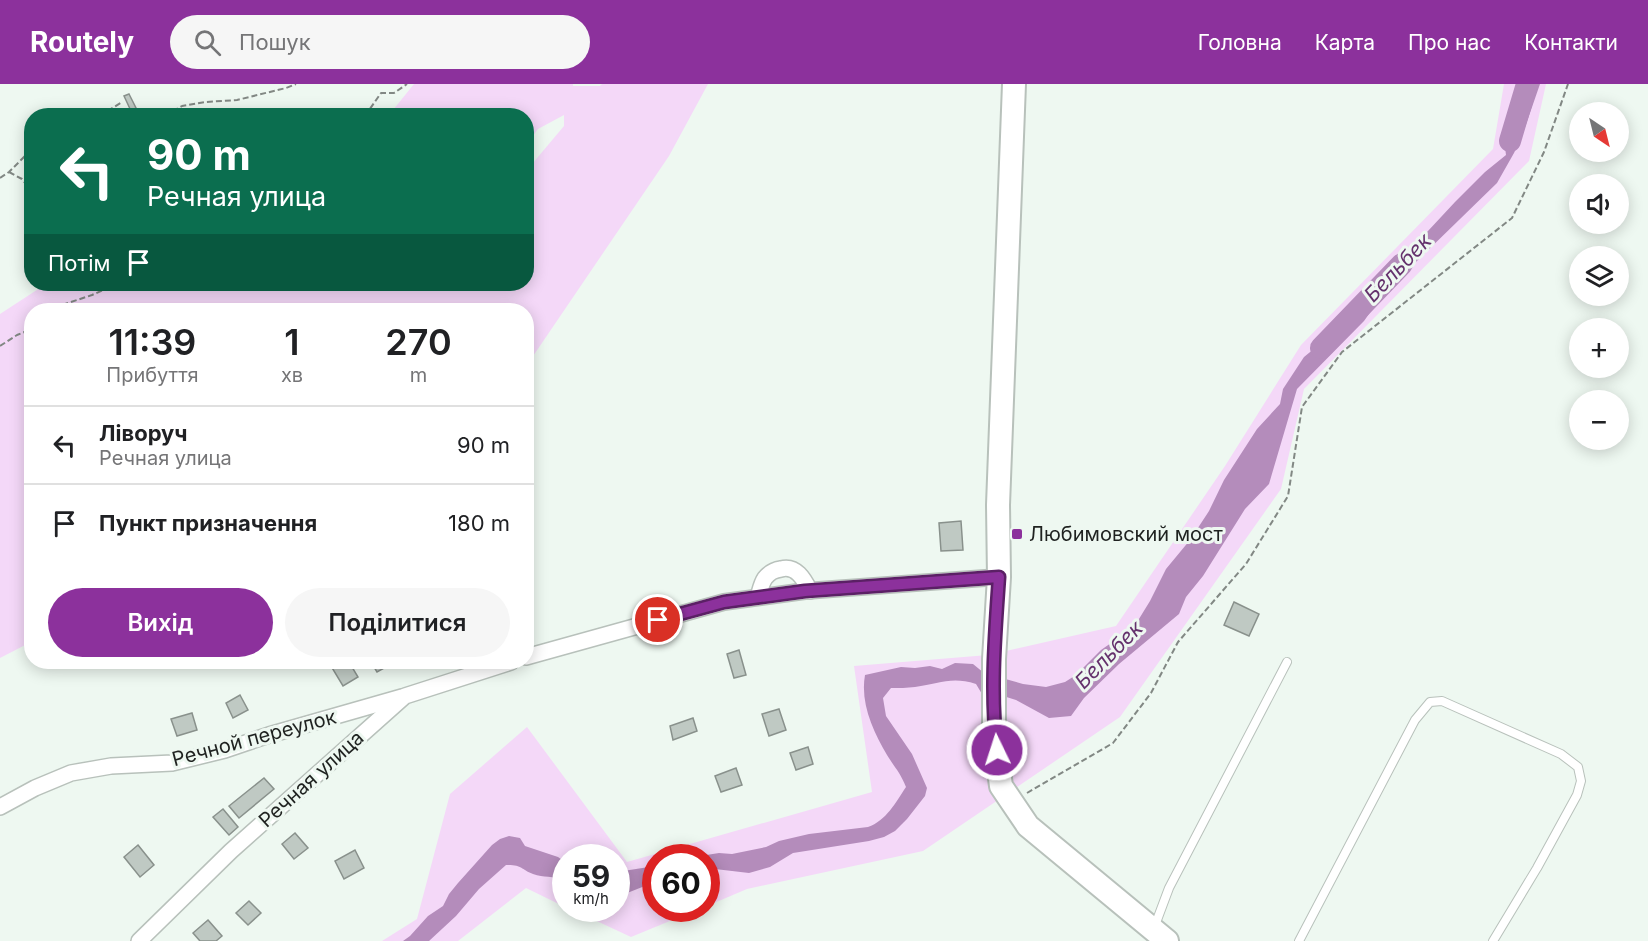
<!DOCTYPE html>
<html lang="uk">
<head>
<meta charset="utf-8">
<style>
	body { margin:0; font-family:Inter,sans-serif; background:#f6f6f6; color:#202124; height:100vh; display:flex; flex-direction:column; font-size:22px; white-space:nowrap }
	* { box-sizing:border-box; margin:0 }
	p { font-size:20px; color:#757577 }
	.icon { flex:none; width:33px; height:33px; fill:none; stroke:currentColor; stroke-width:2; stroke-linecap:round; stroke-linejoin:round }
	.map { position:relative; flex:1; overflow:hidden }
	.side { position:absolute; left:24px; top:219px; width:510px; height:366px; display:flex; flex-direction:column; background:#fff; border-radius:24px; box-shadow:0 3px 15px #0003 }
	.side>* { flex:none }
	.guide { position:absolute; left:24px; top:24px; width:510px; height:183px; border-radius:24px; box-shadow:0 3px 15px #0003; background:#0b6e4f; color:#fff; overflow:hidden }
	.needle { width:39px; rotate:145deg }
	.buttons { position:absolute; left:1569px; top:18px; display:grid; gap:12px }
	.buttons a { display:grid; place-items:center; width:60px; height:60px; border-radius:50%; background:#fff; box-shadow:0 3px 15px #0003; font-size:30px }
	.speed { position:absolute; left:552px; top:760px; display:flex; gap:12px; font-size:30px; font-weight:700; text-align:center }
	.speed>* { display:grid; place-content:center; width:78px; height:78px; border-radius:50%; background:#fff; box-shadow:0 3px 15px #0003; line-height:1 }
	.speed small { font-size:15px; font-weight:400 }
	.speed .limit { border:9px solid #d22; background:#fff; color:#111 }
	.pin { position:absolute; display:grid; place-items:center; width:51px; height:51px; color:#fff; margin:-26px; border:3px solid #fff; border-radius:50%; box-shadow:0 2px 6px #0007 }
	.me { position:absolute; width:66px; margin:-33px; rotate:356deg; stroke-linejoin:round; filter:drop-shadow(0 0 4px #0008) }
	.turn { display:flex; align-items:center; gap:21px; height:126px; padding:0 24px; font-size:27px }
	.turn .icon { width:78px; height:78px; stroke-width:2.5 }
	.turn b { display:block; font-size:42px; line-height:51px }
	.then { display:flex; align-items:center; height:57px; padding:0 24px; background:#0003; gap:12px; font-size:22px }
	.eta { display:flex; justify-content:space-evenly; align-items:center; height:102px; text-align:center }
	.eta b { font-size:36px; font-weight:600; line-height:42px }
	.action { display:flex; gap:12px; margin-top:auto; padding:12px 24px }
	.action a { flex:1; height:69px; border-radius:36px; background:#8c319c; color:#fff; font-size:24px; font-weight:600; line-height:69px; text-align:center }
	.action a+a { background:#f6f6f6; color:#202124 }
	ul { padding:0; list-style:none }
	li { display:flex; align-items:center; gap:18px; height:78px; padding:0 24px; border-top:2px solid #e0e0e0 }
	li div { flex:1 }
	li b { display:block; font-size:22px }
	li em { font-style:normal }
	header { display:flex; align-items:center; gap:36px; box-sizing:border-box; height:84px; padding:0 30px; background:#8c319c; color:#fff }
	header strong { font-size:28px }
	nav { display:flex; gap:33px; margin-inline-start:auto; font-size:21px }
	.search { width:420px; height:54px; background:#f6f6f6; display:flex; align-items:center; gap:15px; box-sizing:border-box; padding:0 21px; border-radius:33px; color:#757577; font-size:22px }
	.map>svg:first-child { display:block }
	.green { fill:#f4d8f8 }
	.water { fill:#b48cbb }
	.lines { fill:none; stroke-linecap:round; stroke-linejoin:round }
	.river { stroke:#b48cbb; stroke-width:22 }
	.building { fill:#bfc9c3; stroke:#89918c; stroke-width:1.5 }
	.lane-casing { stroke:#b8c1bb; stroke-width:10 }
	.street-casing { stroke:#b8c1bb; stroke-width:18 }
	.primary-casing { stroke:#b8c1bb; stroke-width:26 }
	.path { stroke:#828884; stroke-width:2; stroke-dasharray:6 3; stroke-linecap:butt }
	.lane { stroke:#fff; stroke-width:8 }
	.street { stroke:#fff; stroke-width:15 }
	.primary { stroke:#fff; stroke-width:22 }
	.route-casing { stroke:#5b2065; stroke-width:15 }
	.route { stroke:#8c319c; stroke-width:10 }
	.poi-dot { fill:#8c319c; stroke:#eef8f1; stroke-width:2 }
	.labels { text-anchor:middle; stroke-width:6; stroke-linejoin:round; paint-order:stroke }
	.poi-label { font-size:20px; fill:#1f2220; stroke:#eef8f1; text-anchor:start }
	.street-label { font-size:20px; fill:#1f2220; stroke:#eef8f1 }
	.water-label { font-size:21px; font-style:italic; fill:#65326d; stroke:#eef8f1 }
</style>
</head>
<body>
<header>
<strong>Routely</strong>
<div class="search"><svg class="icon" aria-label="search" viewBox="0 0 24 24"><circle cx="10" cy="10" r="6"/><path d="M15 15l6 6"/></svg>Пошук</div>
<nav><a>Головна</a><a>Карта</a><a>Про нас</a><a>Контакти</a></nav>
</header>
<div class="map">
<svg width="1648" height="857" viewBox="0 0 1648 857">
	<rect width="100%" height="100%" fill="#eef8f1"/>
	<g class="green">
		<path d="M 414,0 L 573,0 L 573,2 L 600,2 L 602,0 L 708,0 L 669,72 L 527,281 L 526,226 L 32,226 L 31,558 L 0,574 L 0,230 L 46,200 L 526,200 L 527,86 L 564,42 L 564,31 L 538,45 L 527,60 L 526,32 L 389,31 Z"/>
		<path d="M 1504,0 L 1546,0 L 1529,77 L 1304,305 L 1281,405 L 1120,633 L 923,767 L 747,805 L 707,822 L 706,774 L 656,774 L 656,825 L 699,825 L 631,853 L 571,825 L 616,825 L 616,774 L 566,774 L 565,823 L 526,804 L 458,857 L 382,857 L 417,835 L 450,710 L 527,643 L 627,778 L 872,708 L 854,582 L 988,571 L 1116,542 L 1225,382 L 1301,261 L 1493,65 Z"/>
	</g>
	<g class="water">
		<path d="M 1527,0 L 1540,0 L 1522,52 L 1514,69 L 1497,99 L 1383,210 L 1364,237 L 1297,305 L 1269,400 L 1245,425 L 1203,492 L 1186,513 L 1179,530 L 1119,580 L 1084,614 L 1071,632 L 1049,634 L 1016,616 L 1000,611 L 982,610 L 976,600 C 951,592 939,600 915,603 C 907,604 899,604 891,604 L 883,614 L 886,632 L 912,670 L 927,704 L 925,712 L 907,735 L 895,747 L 884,753 L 869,757 L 793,769 L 770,783 L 749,789 L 715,785 L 707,786 L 706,774 L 688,774 L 719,769 L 732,770 L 766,763 L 779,757 L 809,750 L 868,743 C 886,737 896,718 906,703 C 900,688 895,684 887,671 C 873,647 860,619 865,591 L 901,583 L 915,584 L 930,582 L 942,585 L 955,579 L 973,580 L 984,589 L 1023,600 L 1046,603 L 1065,598 L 1076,591 L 1101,566 L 1134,543 L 1150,517 L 1166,485 L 1190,456 L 1209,427 L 1224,396 L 1257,345 L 1280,320 L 1283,305 L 1304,273 L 1342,242 L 1387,195 L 1414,162 L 1455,118 L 1485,88 L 1506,71 L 1504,55 L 1516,38 Z"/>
		<path d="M 509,752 L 520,754 L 525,762 L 558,773 L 565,778 L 565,797 C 552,791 544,794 533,790 C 520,785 523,781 506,781 L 479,805 L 456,832 L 429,857 L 403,857 L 410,852 L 428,832 L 443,822 L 449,810 L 458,799 L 492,761 L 500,755 Z"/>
		<path d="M 655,782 L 655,798 L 617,813 L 617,788 Z"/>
	</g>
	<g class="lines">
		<g class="river">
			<path d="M 1510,57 L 1527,0"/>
			<path d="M 1321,264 L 1402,180"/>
		</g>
	</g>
	<g class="building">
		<path d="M 129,10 L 136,24 L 131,27 L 124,12 Z"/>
		<path d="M 961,437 L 963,466 L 941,467 L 939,439 Z"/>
		<path d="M 1234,518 L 1259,530 L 1249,552 L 1224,541 Z"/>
		<path d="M 739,566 L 746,591 L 734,594 L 727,570 Z"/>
		<path d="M 338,578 L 349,578 L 358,593 L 343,602 L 331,582 Z"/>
		<path d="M 371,578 L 395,578 L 377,588 Z"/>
		<path d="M 240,611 L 248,626 L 233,634 L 226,619 Z"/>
		<path d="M 779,625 L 786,646 L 769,652 L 762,630 Z"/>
		<path d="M 192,629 L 197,646 L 177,652 L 171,635 Z"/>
		<path d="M 693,634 L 697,647 L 673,656 L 670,642 Z"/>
		<path d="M 808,663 L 813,680 L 796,686 L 790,669 Z"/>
		<path d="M 736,684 L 742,701 L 721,708 L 715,692 Z"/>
		<path d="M 264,694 L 274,705 L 239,734 L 229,722 Z"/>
		<path d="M 223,725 L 238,743 L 229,751 L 213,733 Z"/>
		<path d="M 295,749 L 308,764 L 294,775 L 282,760 Z"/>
		<path d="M 138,761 L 154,781 L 140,793 L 124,773 Z"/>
		<path d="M 355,766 L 364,784 L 344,795 L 335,777 Z"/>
		<path d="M 249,817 L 261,829 L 248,841 L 236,829 Z"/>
		<path d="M 208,836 L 222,852 L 216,857 L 200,857 L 193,849 Z"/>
	</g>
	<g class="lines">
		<g class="lane-casing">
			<g id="lane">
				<path d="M 1154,844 L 1169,804 L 1287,578"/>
				<path d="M 1299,857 L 1415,636 L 1430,618 L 1442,617 L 1561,670 L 1578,683 L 1581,697 L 1577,711 L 1537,784 L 1493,857"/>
			</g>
		</g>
		<g class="street-casing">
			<g id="street">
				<path d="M 758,513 C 760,507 761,500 765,494 C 770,488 774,486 781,485 C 796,481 804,495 810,507"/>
				<path d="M 526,573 L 724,518 L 805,507 L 999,493"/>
				<path d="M 0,723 L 35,704 L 71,689 L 111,682 L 172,679 L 225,666 L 269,651 L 402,613"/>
				<path d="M 139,857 L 231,767 L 405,612 L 511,578"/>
			</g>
		</g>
		<g class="primary-casing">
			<path id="primary" d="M 1014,0 L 998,421 L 999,493 L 994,575 L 994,648 L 1001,702 L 1028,742 L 1167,857"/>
		</g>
		<g class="path">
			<path d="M 100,32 L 122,18"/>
			<path d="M 165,32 L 182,22 L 205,18 L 237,16 L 286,4 L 296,0"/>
			<path d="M 365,32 L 381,9 L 394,9 L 407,0"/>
			<path d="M 9,88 L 22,95 L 32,108"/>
			<path d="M 0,94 L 9,88 L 32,65"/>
			<path d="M 55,226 L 62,221 L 92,211 L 108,204 L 128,200"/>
			<path d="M 0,262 L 17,251 L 32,245"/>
			<path d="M 1027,709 L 1113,659 L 1151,609 L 1178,558 L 1246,480 L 1288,412 L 1302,323 L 1342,268 L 1512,134 L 1544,68 L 1568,0"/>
		</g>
		<use href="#lane" class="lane"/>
		<use href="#street" class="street"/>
		<use href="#primary" class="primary"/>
	</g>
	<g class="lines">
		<g class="route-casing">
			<path id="route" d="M 658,536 L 724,518 L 805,507 L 999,493 C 995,550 990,609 997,666"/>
		</g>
		<use href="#route" class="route"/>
	</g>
	<rect class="poi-dot" x="1011" y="444" width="12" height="12" rx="3"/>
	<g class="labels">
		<g class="poi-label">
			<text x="1029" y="457">Любимовский мост</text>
		</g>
		<g class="street-label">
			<text transform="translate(254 654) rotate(-15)" y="7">Речной переулок</text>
			<text transform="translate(311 695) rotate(-42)" y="7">Речная улица</text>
		</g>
		<g class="water-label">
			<text transform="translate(1398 184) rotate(-46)" y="7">Бельбек</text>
			<text transform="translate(1109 571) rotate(-45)" y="7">Бельбек</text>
		</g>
	</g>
</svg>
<div class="buttons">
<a><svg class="needle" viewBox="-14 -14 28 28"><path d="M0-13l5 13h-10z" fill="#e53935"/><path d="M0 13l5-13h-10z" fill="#757577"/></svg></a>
<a><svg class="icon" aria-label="sound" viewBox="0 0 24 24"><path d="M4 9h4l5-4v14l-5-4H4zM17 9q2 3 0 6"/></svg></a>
<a><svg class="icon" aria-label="layers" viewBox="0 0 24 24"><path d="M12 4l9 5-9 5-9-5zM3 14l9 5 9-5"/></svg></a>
<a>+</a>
<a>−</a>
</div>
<div class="speed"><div>59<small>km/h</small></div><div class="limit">60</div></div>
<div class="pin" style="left:658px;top:536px;background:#d93025"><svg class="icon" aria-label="arrive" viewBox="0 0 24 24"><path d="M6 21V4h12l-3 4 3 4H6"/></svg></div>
<svg class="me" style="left:997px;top:666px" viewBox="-20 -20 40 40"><circle r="17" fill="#8c319c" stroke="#fff" stroke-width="3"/><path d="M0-11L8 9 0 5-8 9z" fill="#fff"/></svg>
<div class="guide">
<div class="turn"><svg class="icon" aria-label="left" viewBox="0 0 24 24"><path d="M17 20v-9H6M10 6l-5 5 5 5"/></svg><div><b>90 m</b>Речная улица</div></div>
<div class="then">Потім<svg class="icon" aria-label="arrive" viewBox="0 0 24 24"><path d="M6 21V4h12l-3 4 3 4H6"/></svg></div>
</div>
<section class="side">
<div class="eta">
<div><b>11:39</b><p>Прибуття</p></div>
<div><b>1</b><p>хв</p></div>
<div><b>270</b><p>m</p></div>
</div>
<ul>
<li><svg class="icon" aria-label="left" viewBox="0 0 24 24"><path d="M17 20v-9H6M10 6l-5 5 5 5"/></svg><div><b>Ліворуч</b><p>Речная улица</p></div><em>90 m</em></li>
<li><svg class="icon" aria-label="arrive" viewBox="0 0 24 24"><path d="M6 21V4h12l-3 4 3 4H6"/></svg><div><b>Пункт призначення</b></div><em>180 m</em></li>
</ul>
<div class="action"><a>Вихід</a><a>Поділитися</a></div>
</section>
</div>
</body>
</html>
